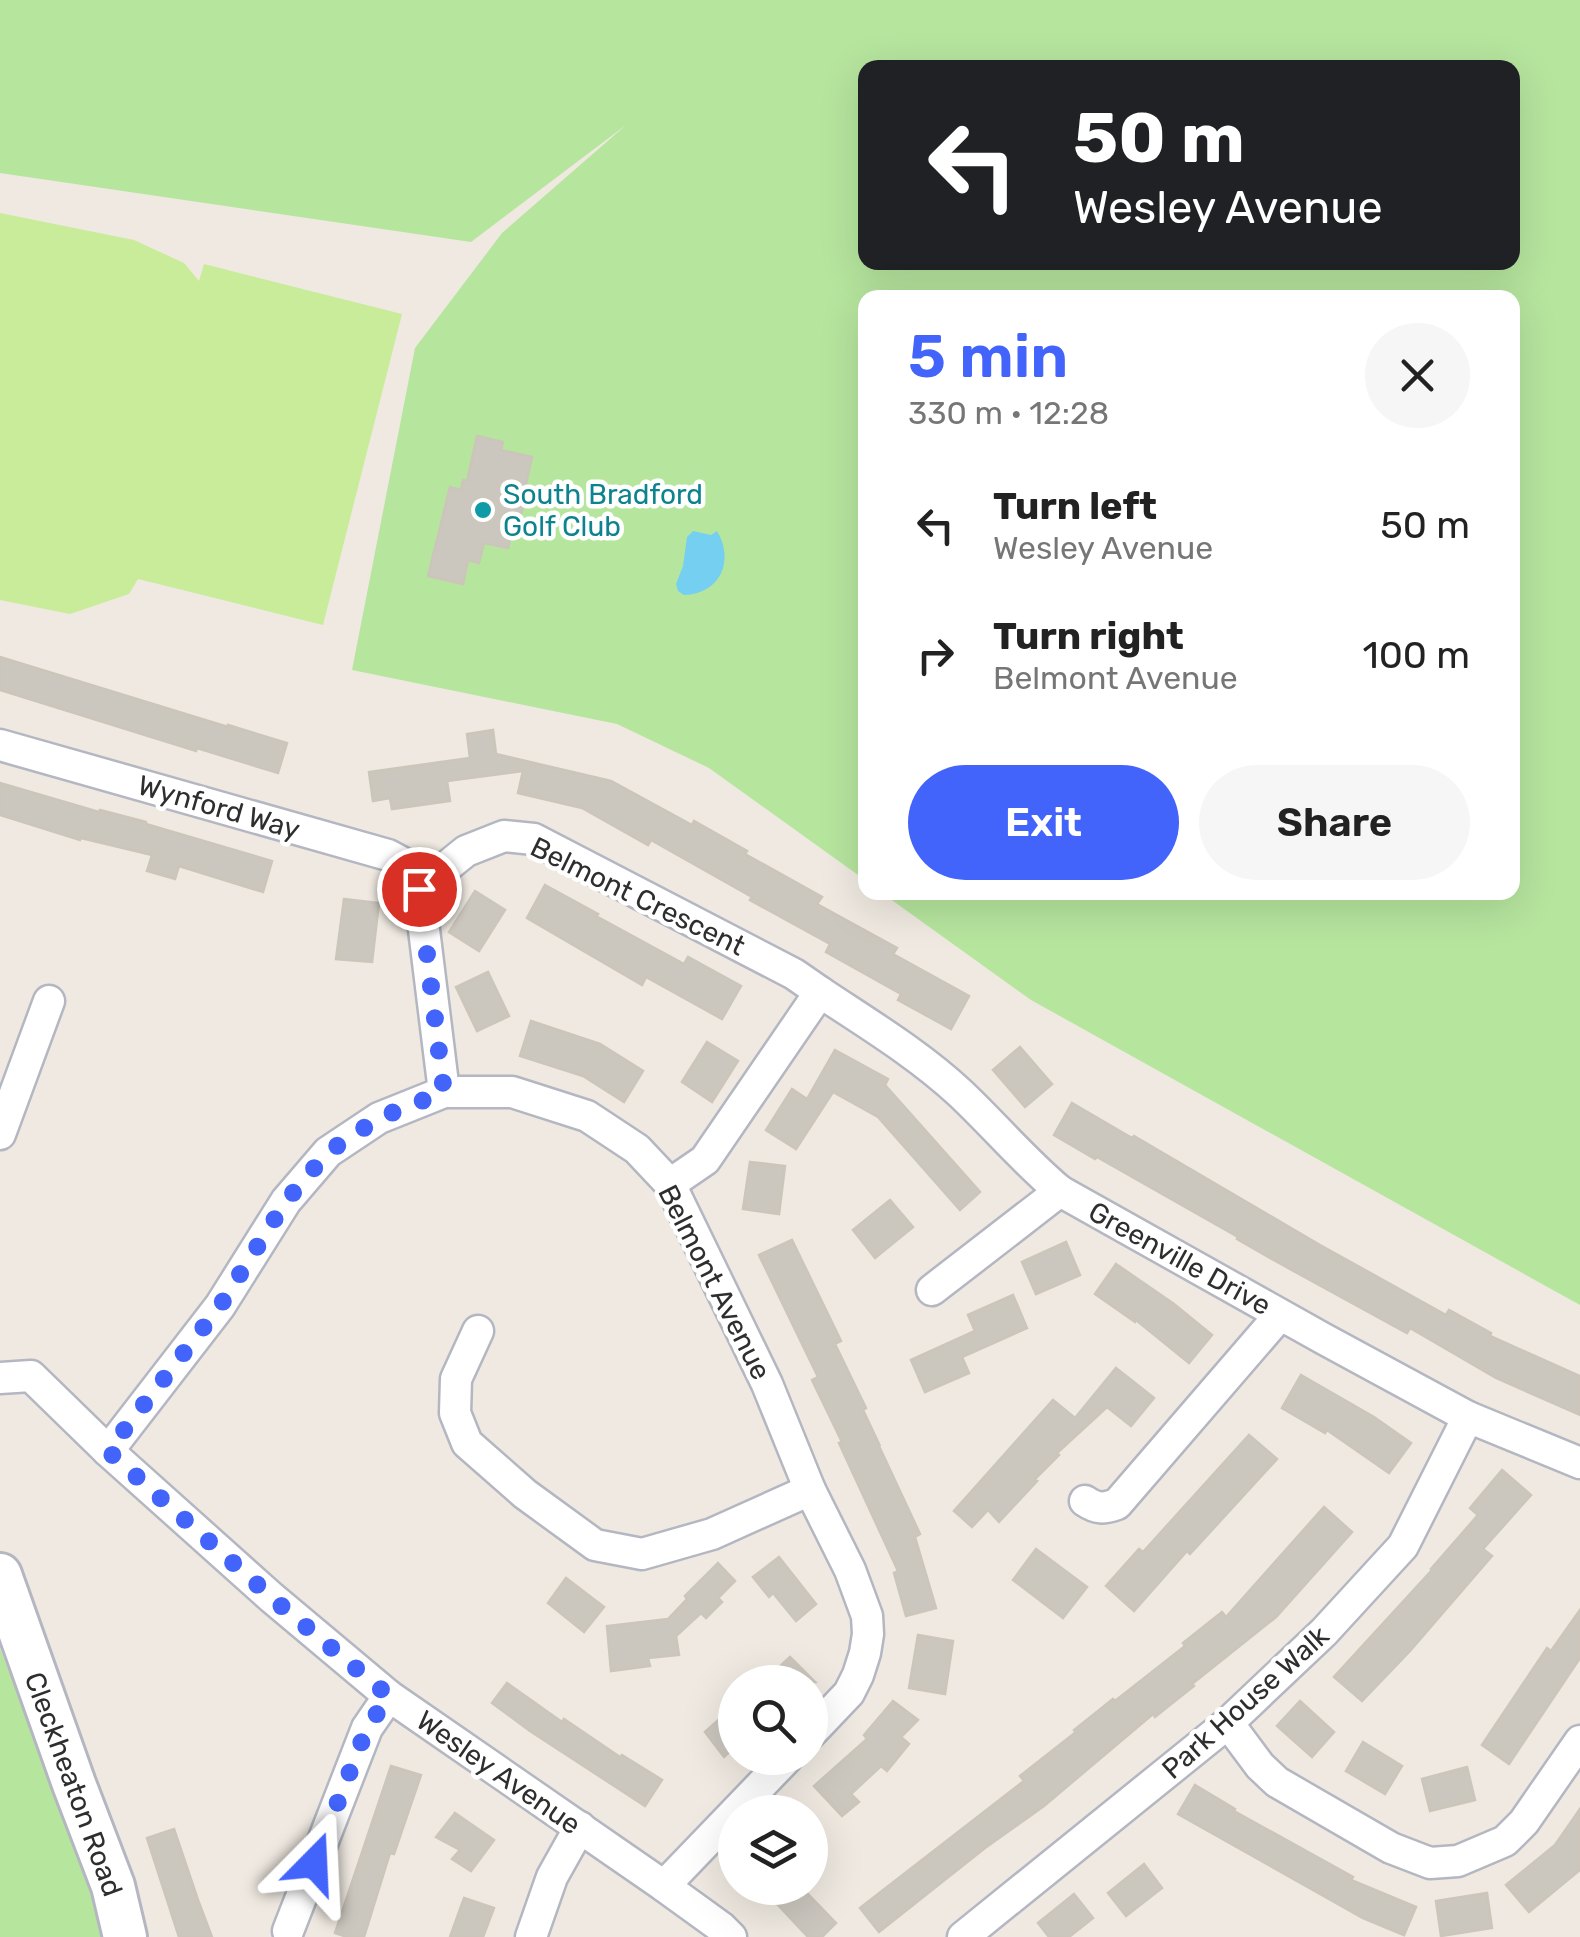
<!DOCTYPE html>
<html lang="en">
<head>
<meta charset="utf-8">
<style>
	body { margin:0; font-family:Rubik,sans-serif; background:#f6f6f6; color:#222; height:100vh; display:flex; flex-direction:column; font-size:38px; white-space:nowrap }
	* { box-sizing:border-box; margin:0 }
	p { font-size:32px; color:#767676 }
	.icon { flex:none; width:55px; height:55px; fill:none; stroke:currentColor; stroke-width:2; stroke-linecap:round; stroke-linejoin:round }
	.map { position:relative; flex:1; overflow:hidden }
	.details { position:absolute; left:858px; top:290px; width:662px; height:610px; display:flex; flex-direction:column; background:#fff; border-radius:20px; box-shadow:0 10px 40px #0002 }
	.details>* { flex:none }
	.banner { position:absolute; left:858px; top:60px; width:662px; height:210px; border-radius:20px; box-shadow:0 10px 40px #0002; background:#202124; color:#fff; overflow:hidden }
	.fabs { position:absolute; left:718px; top:1665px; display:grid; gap:20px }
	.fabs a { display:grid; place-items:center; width:110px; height:110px; border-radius:50%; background:#fff; box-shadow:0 10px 40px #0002; font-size:50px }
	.pin { position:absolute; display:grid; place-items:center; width:85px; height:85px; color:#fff; margin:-42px; border:5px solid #fff; border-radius:50%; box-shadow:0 2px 10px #0007 }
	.me { position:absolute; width:110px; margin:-55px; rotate:21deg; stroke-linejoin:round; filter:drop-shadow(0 0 8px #0008) }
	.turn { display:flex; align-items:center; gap:35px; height:210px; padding:0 50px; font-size:45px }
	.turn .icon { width:130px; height:130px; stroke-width:2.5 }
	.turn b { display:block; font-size:70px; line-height:85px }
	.round { display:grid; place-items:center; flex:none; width:105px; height:105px; border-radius:52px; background:#f6f6f6 }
	.summary { display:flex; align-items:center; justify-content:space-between; height:170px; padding:0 50px }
	h1 { font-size:60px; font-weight:600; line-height:75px; color:#4264fb }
	.button { display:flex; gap:20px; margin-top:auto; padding:20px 50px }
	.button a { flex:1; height:115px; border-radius:60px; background:#4264fb; color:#fff; font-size:40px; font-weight:600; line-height:115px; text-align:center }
	.button a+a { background:#f6f6f6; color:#222 }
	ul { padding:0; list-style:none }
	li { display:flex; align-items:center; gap:30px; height:130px; padding:0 50px }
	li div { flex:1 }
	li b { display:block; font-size:38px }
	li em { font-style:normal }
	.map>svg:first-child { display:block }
	.green { fill:#b6e59e; fill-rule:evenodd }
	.pitch { fill:#c9ec9a }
	.water { fill:#75cff0 }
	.building { fill:#cbc7bf; stroke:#cbc5ba; stroke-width:2.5 }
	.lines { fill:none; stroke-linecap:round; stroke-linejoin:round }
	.street-casing { stroke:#b4b7c1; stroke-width:35 }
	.secondary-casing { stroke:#b4b7c1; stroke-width:48 }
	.street { stroke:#fff; stroke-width:30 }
	.secondary { stroke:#fff; stroke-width:42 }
	.route { stroke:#4264fb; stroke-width:18; stroke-dasharray:0 32.4 }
	.culture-dot { fill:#0f9aa8; stroke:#fff; stroke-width:4 }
	.labels { text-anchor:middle; stroke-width:9; stroke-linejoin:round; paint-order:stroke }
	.culture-label { font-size:28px; fill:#0d838f; stroke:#fff; text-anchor:start }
	.street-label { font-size:28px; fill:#2e2e2e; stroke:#fff }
</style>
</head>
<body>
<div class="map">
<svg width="1580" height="1937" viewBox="0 0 1580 1937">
	<rect width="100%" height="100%" fill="#efe9e1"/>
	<g class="green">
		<path d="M 0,0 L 1580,0 L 1580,1305 L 1031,1000 L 882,893 L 1512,892 L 1512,298 L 865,298 L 865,880 L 709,768 L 617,724 L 352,670 L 415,348 L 502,233 L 626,125 L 471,242 L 0,173 ZM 865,68 L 1512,68 L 1512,262 L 865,262 Z"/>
		<path d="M 0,1648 L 92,1894 L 101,1937 L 0,1937 Z"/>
	</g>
	<path class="pitch" d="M 0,213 L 134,240 L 184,263 L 199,281 L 204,264 L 402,314 L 323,625 L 138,579 L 129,594 L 70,614 L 0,600 Z"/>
	<path class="water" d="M 693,531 L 711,535 L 717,531 C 735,561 720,594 684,595 L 678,591 L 676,584 L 683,566 L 687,537 Z"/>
	<g class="building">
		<path d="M 477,436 L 503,442 L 501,450 L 532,457 L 526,484 L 528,485 L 517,531 L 512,531 L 508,548 L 484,543 L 479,563 L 468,560 L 463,584 L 428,576 L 450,487 L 461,490 L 463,480 L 467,481 Z"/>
		<path d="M 0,657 L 228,727 L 228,725 L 287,743 L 278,773 L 197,748 L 196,751 L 0,690 Z"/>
		<path d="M 493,730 L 496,754 L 611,781 L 692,825 L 694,821 L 747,851 L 745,854 L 822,897 L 817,904 L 897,948 L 893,954 L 969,996 L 951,1029 L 898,1000 L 901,994 L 826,952 L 830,944 L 750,900 L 752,897 L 651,840 L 648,845 L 582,808 L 518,793 L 523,771 L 447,781 L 450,801 L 392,809 L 390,798 L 373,801 L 369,772 L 470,758 L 467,734 Z"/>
		<path d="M 0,783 L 99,812 L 100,810 L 146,822 L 146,824 L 272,861 L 263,892 L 179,866 L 175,879 L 147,871 L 152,855 L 81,838 L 80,840 L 0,815 Z"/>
		<path d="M 545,885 L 598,914 L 596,916 L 684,964 L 688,957 L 741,986 L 722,1019 L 646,977 L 642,985 L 527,918 Z"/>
		<path d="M 475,891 L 505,910 L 479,951 L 449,932 Z"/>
		<path d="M 344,899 L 379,903 L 372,962 L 336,959 Z"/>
		<path d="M 488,972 L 509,1016 L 477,1031 L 456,987 Z"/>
		<path d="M 531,1021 L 600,1044 L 643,1071 L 624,1102 L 583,1076 L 520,1056 Z"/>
		<path d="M 707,1042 L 738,1061 L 712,1102 L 682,1082 Z"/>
		<path d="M 1020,1047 L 1052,1084 L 1025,1107 L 993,1070 Z"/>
		<path d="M 835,1050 L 888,1079 L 885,1085 L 980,1192 L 960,1210 L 878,1117 L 833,1092 L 796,1149 L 766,1130 L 792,1089 L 807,1099 Z"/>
		<path d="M 1072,1103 L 1132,1138 L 1134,1136 L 1320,1245 L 1446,1315 L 1449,1310 L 1491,1333 L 1490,1336 L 1580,1376 L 1580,1415 L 1496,1378 L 1410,1328 L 1407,1333 L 1279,1263 L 1237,1239 L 1238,1237 L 1097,1157 L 1095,1159 L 1054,1135 Z"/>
		<path d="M 750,1162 L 785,1166 L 779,1214 L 743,1209 Z"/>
		<path d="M 890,1200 L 913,1227 L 875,1258 L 853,1230 Z"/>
		<path d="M 792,1240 L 841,1341 L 835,1344 L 866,1408 L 863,1410 L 880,1446 L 878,1444 L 920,1534 L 915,1537 L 936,1608 L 906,1616 L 894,1573 L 898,1571 L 839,1443 L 842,1442 L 812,1380 L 818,1377 L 759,1255 Z"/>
		<path d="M 1066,1242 L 1080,1275 L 1036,1294 L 1022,1262 Z"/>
		<path d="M 1116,1264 L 1174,1304 L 1212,1335 L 1189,1363 L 1136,1320 L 1135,1322 L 1095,1294 Z"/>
		<path d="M 1013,1295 L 1027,1328 L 962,1357 L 969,1373 L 925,1392 L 911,1360 L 975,1331 L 968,1315 Z"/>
		<path d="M 1116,1368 L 1154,1398 L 1131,1426 L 1107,1407 L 1057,1453 L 1059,1455 L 1034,1480 L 1037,1481 L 999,1522 L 988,1510 L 972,1527 L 954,1511 L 1053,1400 L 1075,1418 Z"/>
		<path d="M 1301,1375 L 1374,1417 L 1411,1443 L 1389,1473 L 1327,1430 L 1325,1433 L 1282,1408 Z"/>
		<path d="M 1249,1435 L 1277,1459 L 1190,1554 L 1187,1551 L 1134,1611 L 1106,1586 L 1139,1549 L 1143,1552 Z"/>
		<path d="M 1502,1470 L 1531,1495 L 1483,1549 L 1492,1556 L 1410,1651 L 1362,1701 L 1334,1677 L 1432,1570 L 1431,1569 L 1478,1515 L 1470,1508 Z"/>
		<path d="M 1324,1507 L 1352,1532 L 1276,1617 L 1192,1684 L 1194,1686 L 1155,1717 L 1153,1714 L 1044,1806 L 985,1848 L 879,1932 L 860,1908 L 1024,1781 L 1020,1776 L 1076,1732 L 1074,1730 L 1113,1699 L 1115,1701 L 1185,1646 L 1183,1643 L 1222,1612 L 1226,1617 Z"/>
		<path d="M 1036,1549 L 1087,1587 L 1063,1618 L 1013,1580 Z"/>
		<path d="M 779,1557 L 816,1604 L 796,1621 L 773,1593 L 769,1597 L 753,1577 Z"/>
		<path d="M 718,1563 L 735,1581 L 718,1598 L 722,1602 L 706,1618 L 701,1613 L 676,1636 L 679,1655 L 648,1658 L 650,1666 L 611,1671 L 607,1626 L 668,1619 L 687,1599 L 685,1596 Z"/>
		<path d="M 566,1578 L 604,1607 L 584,1632 L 548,1603 Z"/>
		<path d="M 1580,1610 L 1580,1658 L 1509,1764 L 1482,1745 L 1547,1648 L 1551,1651 Z"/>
		<path d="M 918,1635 L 953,1641 L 945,1694 L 909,1688 Z"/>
		<path d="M 790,1657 L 815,1682 L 763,1682 Z"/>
		<path d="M 507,1683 L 562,1722 L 564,1719 L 620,1757 L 622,1755 L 662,1780 L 645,1806 L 530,1731 L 492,1703 Z"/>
		<path d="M 893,1701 L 918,1720 L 901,1737 L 909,1744 L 887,1771 L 881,1766 L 851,1794 L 859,1802 L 842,1816 L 814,1786 L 867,1739 L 864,1735 Z"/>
		<path d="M 1300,1701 L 1334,1732 L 1312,1757 L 1277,1726 Z"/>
		<path d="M 735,1705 L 735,1747 L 724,1757 L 705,1732 Z"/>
		<path d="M 1363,1742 L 1402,1766 L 1385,1794 L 1346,1771 Z"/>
		<path d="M 391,1766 L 421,1775 L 394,1854 L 390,1853 L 364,1937 L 347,1937 L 335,1933 Z"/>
		<path d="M 1467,1767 L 1475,1800 L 1430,1811 L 1422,1779 Z"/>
		<path d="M 1195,1785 L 1235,1809 L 1234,1811 L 1353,1877 L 1351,1880 L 1416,1907 L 1404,1935 L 1363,1918 L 1178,1814 Z"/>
		<path d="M 1580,1809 L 1580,1870 L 1529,1912 L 1506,1885 L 1555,1845 Z"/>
		<path d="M 455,1813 L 494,1840 L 471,1871 L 452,1859 L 460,1850 L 436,1837 Z"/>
		<path d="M 174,1829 L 198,1900 L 212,1937 L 179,1937 L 147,1838 Z"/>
		<path d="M 1144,1864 L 1162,1888 L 1126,1916 L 1108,1893 Z"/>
		<path d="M 762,1888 L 802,1888 L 836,1923 L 822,1937 L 808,1937 Z"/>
		<path d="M 1487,1893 L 1492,1928 L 1441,1936 L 1436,1901 Z"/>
		<path d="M 1074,1894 L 1093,1918 L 1069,1937 L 1049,1937 L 1038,1923 Z"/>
		<path d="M 464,1898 L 494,1908 L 483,1937 L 450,1937 Z"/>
	</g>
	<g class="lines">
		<g class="street-casing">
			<g id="street">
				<path d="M 0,745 L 388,855 L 416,870 L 419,889"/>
				<path d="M 820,992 C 868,1024 918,1054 960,1093 C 994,1125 1024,1161 1060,1191 L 1324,1339 L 1468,1417 L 1580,1463"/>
				<path d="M 444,1092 L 419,889 L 466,851 L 504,836 L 534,839 L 794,974 L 820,992 L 705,1160 L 670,1184"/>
				<path d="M 0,1134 L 49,1001"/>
				<path d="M 932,1290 L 1060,1191"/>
				<path d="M 478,1331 L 456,1379 L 455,1413 L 467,1443 L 525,1494 L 595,1545 L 642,1554 L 712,1534 L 810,1490"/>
				<path d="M 0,1378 L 31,1376 L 108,1451 L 271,1597 L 389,1696 L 664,1886 L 722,1928 L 731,1937"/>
				<path d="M 108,1451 L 220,1306 L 286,1201 L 328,1152 L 379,1118 L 444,1092 L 512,1092 L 587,1116 L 637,1149 L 670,1184 L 767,1384 L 810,1490 L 850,1570 L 860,1597 L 867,1616 L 868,1634 L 865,1653 L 858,1675 L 849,1693 L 810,1734"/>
				<path d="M 1085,1501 C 1097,1509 1103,1509 1117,1504 L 1280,1315"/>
				<path d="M 1228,1723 L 1260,1766 L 1277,1782 L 1391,1848 L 1430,1863 L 1458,1861 L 1505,1841 L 1524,1822 L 1580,1741"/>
				<path d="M 664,1886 L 787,1758"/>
				<path d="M 288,1931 L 367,1728 L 389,1696"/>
				<path d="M 531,1937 L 552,1877 L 580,1827"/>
				<path d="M 963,1937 L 1228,1723 L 1324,1632 L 1403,1546 L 1468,1417"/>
			</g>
		</g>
		<g class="secondary-casing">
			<path id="secondary" d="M 0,1575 L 74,1784 L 113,1886 L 125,1937"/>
		</g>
		<use href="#street" class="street"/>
		<use href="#secondary" class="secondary"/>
	</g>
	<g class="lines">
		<path class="route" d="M 314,1863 L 367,1728 L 389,1696 L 279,1604 L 108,1451 L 220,1306 L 286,1201 L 328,1152 L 379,1118 L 444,1092 L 419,889"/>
	</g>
	<circle class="culture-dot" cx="483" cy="510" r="10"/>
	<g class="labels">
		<g class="culture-label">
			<text x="503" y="504">South Bradford<tspan x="503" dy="32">Golf Club</tspan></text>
		</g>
		<g class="street-label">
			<text transform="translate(219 807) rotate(16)" y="10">Wynford Way</text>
			<text transform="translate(638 896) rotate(26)" y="10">Belmont Crescent</text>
			<text transform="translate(1180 1258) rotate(29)" y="10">Greenville Drive</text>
			<text transform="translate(715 1282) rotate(63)" y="10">Belmont Avenue</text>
			<text transform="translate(1245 1702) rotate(-42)" y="10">Park House Walk</text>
			<text transform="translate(499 1772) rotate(35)" y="10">Wesley Avenue</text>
			<text transform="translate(74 1784) rotate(70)" y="10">Cleckheaton Road</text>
		</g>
	</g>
</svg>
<div class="fabs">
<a><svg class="icon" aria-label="search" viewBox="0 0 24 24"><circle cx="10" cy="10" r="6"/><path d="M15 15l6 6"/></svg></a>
<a><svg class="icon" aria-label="layers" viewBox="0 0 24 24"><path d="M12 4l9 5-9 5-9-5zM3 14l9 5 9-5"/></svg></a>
</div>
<div class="pin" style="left:419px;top:889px;background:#d93025"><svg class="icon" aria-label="arrive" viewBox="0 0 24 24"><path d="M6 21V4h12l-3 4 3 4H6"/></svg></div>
<svg class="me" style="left:314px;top:1863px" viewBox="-20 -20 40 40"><path d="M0-17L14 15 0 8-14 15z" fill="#4264fb" stroke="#fff" stroke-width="4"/></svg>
<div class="banner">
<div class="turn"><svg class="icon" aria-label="left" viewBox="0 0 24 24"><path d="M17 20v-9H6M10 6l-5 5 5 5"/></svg><div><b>50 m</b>Wesley Avenue</div></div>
</div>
<section class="details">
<div class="summary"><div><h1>5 min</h1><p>330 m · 12:28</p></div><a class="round"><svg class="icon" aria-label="close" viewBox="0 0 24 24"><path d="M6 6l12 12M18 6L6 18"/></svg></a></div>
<ul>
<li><svg class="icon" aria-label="left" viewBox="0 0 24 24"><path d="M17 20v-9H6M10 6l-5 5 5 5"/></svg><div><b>Turn left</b><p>Wesley Avenue</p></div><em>50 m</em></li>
<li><svg class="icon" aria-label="right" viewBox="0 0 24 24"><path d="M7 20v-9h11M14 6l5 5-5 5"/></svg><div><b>Turn right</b><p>Belmont Avenue</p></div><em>100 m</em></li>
</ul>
<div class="button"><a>Exit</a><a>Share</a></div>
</section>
</div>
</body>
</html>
